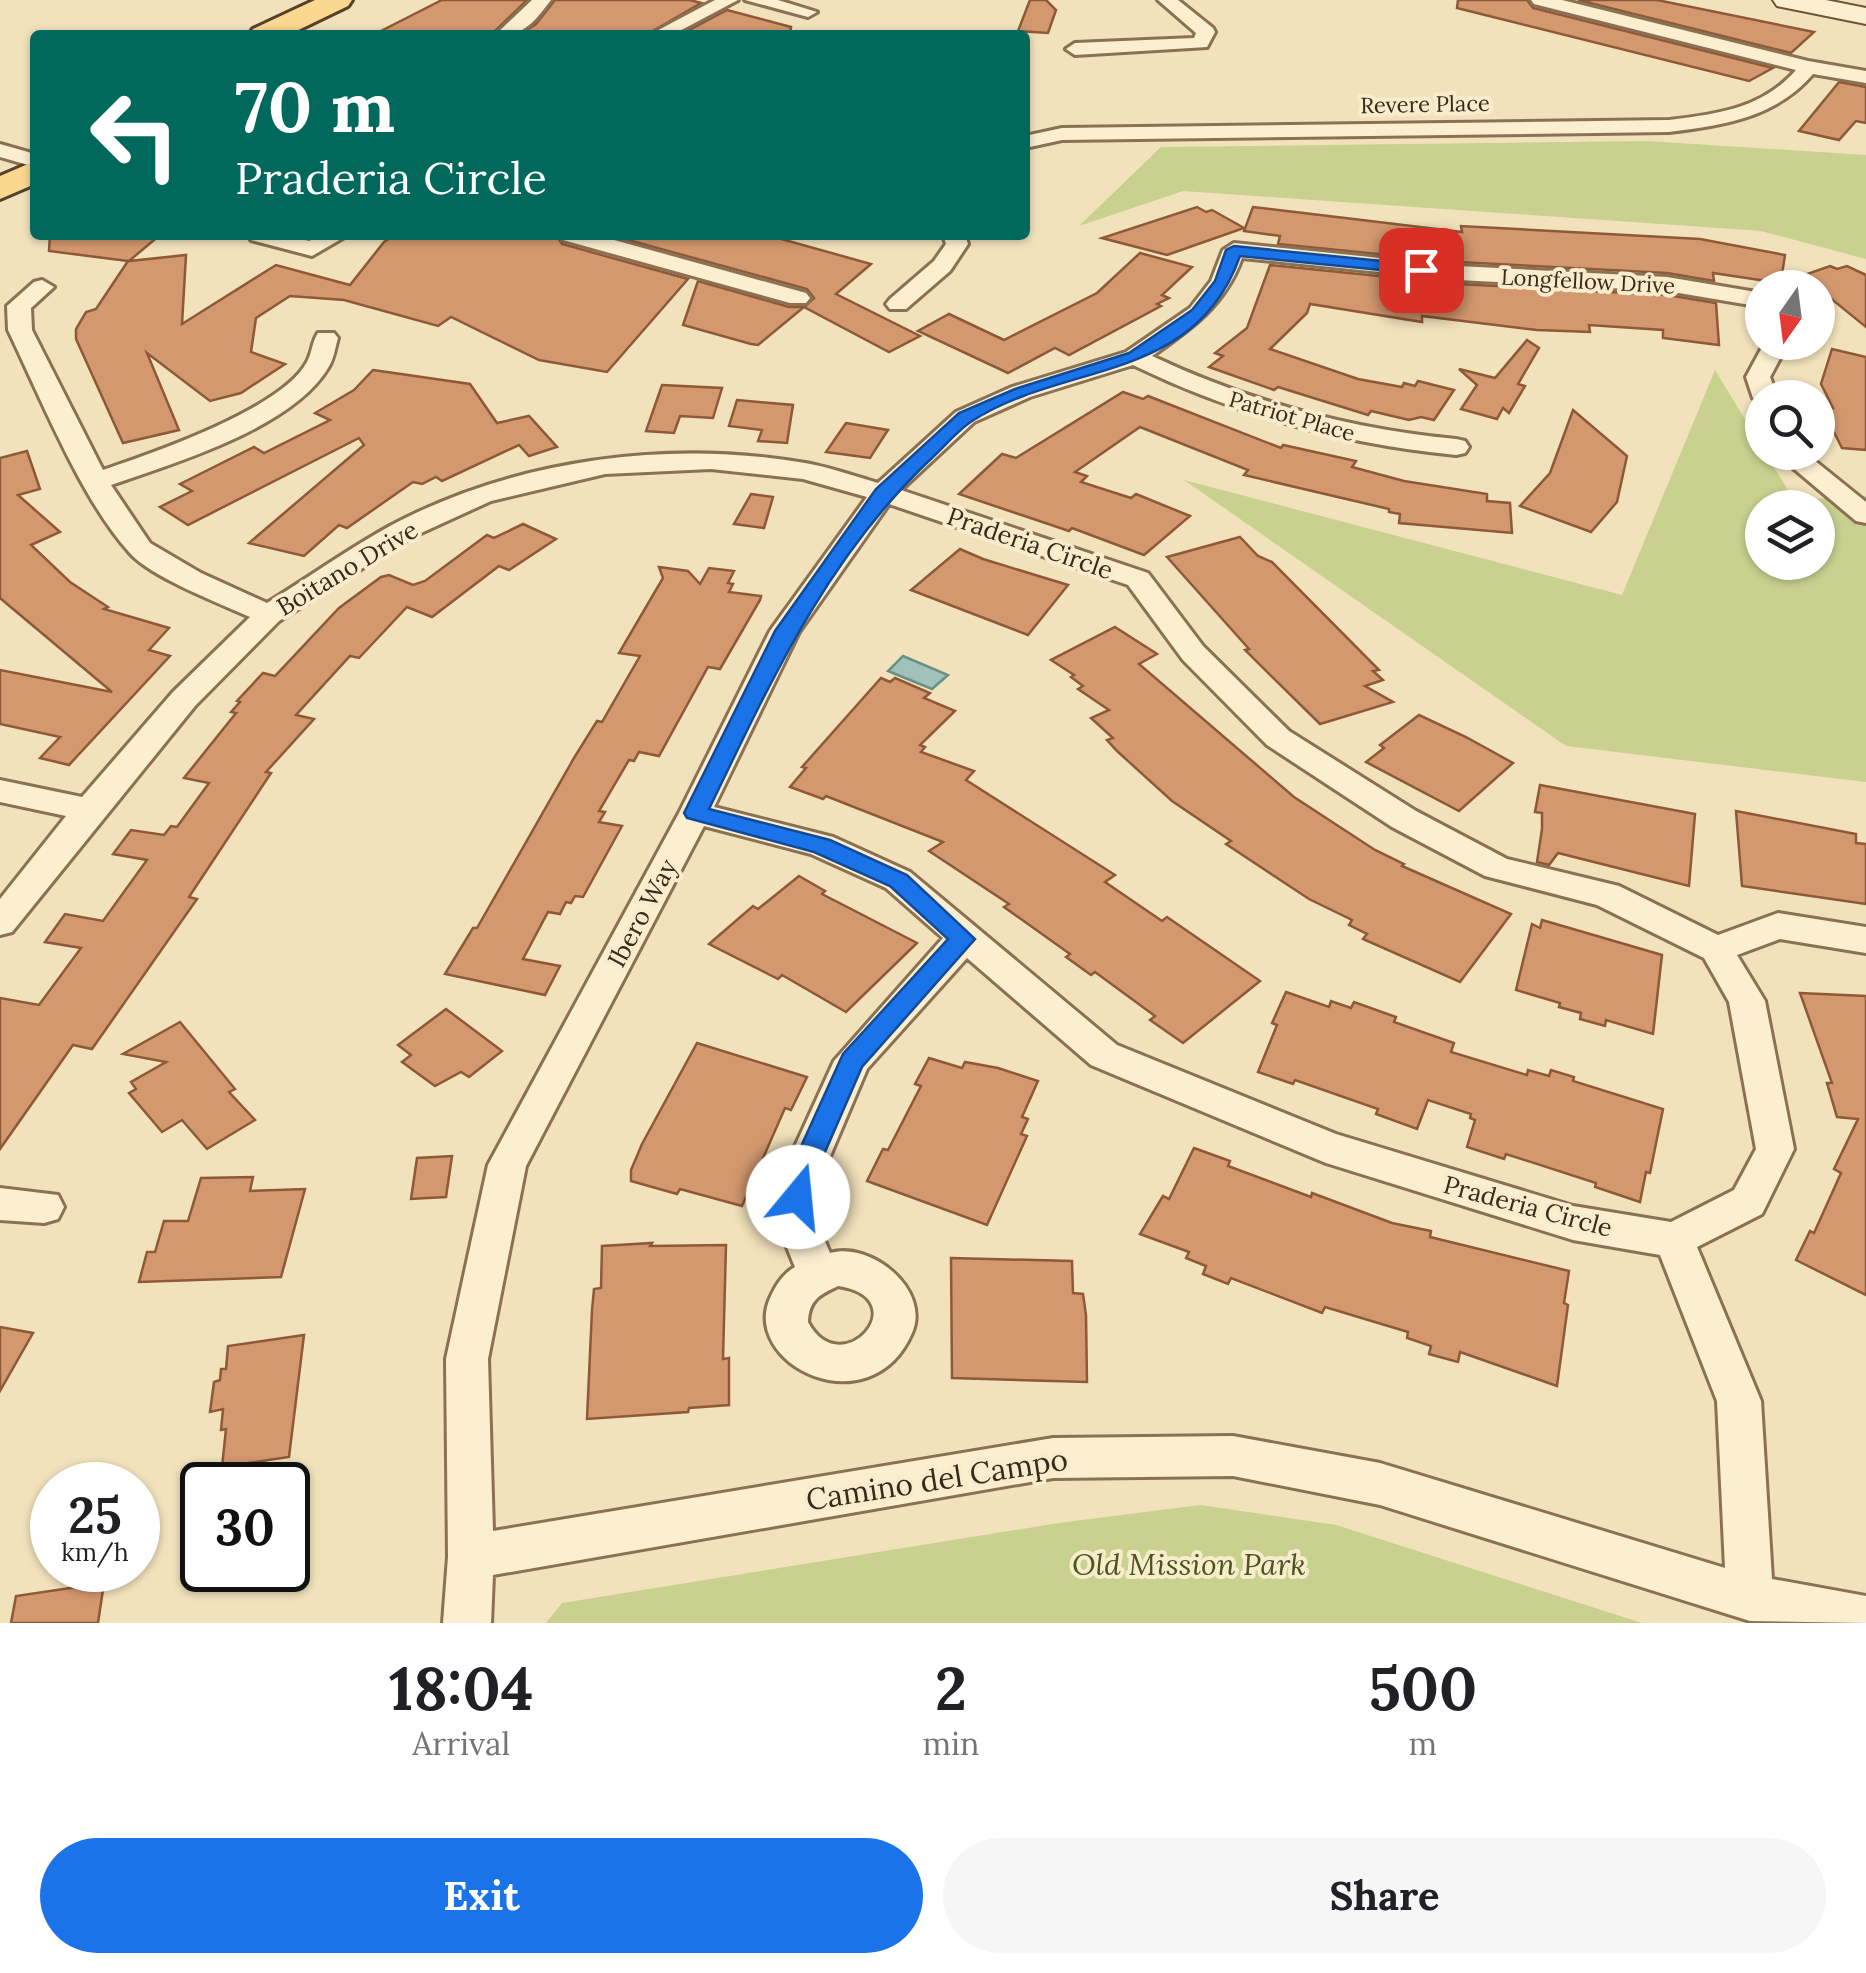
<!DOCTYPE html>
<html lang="en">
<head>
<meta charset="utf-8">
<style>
	body { margin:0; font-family:Lora,serif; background:#f6f6f6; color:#202124; height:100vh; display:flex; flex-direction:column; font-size:38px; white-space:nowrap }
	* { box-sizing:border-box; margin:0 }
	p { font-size:32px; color:#757577 }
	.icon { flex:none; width:55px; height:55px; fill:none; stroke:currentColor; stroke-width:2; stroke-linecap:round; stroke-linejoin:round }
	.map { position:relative; height:1623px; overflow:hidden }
	.panel { display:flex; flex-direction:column; background:#fff; flex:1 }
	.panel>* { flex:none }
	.guide { position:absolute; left:30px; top:30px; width:1000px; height:210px; border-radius:10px; box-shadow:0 2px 8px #0004; background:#00695c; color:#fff; overflow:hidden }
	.needle { width:65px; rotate:194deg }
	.buttons { position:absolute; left:1745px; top:270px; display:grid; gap:20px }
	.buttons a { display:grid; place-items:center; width:90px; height:90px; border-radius:50%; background:#fff; box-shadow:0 2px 8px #0004; font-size:50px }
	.speed { position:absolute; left:30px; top:1462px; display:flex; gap:20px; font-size:50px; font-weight:700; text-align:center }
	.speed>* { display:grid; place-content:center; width:130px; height:130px; border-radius:50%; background:#fff; box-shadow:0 2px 8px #0004; line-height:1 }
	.speed small { font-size:25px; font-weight:400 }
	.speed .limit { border:5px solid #111; border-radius:15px; background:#fff; color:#111 }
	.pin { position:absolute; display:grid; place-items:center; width:85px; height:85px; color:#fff; margin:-42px; border-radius:20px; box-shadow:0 5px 15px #0006 }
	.me { position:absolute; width:110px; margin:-55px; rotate:17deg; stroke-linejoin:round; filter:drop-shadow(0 0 8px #0008) }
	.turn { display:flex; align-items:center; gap:35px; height:210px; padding:0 40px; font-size:45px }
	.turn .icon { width:130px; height:130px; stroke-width:2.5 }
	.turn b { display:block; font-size:70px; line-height:85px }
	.eta { display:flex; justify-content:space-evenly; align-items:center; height:170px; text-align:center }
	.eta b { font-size:60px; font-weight:800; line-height:70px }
	.primary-button { display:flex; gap:20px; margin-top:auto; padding:20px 40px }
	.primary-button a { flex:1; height:115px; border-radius:60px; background:#1a73e8; color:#fff; font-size:40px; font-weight:800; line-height:115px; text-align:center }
	.primary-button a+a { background:#f6f6f6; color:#202124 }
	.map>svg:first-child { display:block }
	.green { fill:#c9d18f; fill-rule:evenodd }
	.water { fill:#a0c2b8; stroke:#679186; stroke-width:2.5 }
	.building { fill:#d4986e; stroke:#8d5937; stroke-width:2.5 }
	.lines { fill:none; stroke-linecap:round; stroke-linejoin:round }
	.minor-casing { stroke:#8b7154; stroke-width:6 }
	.secondary-casing { stroke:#6d5237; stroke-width:4 }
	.primary-casing { stroke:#583f29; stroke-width:6 }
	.minor { fill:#fcefd0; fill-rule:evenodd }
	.secondary { fill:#fcefd0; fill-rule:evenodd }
	.primary { fill:#fad88f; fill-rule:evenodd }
	.route { fill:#1a73e8; stroke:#114b97; stroke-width:2.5 }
	.labels { text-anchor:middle; stroke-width:8; stroke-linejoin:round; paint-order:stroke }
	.far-street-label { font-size:22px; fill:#39291a; stroke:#f9eccc }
	.street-label { font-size:25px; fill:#39291a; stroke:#f9eccc }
	.near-street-label { font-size:30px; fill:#39291a; stroke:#f9eccc }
	.near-park-label { font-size:30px; font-style:italic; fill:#49571f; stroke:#f9eccc }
</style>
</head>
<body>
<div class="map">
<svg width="1866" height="1623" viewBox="0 0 1866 1623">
	<rect width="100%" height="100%" fill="#f2e2bc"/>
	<g class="green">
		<path d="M 1647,141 L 1866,155 L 1866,259 L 1761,231 L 1183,191 L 1079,226 L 1161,147 Z"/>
		<path d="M 1715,370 L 1794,500 L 1866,496 L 1866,782 L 1566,746 L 1184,480 L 1622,595 ZM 1762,508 L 1818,508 L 1818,562 L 1762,562 Z"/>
		<path d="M 1200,1505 L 1336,1525 L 1642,1623 L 546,1623 L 562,1603 L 1059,1523 Z"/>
	</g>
	<path class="water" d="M 903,656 L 948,675 L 932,689 L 888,671 Z"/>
	<g class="building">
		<path d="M 442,0 L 527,0 L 491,35 L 373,35 Z"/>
		<path d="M 555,0 L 690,0 L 701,3 L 646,35 L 519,35 L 536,24 Z"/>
		<path d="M 1030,0 L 1046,0 L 1056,10 L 1048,33 L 1018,31 Z"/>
		<path d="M 1458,0 L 1527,0 L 1533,8 L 1773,68 L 1749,81 L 1457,8 Z"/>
		<path d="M 1578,0 L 1657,0 L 1814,32 L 1791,53 Z"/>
		<path d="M 727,10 L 791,27 L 790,35 L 680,35 Z"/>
		<path d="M 1839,82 L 1866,87 L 1866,123 L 1856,121 L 1839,140 L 1799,131 Z"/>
		<path d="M 1197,207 L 1206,212 L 1212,210 L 1244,228 L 1167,255 L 1102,238 Z"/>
		<path d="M 1253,207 L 1462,232 L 1461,226 L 1700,239 L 1785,255 L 1781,281 L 1773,282 L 1713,273 L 1714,281 L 1667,273 L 1458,262 L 1278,244 L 1280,236 L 1244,231 Z"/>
		<path d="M 50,235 L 160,235 L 129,261 L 186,255 L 182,324 L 276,265 L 350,285 L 384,242 L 395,235 L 556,235 L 562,244 L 688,279 L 607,372 L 539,360 L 451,317 L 438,326 L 344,300 L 290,296 L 256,318 L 251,352 L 285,364 L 241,393 L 210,401 L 147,353 L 179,430 L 123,443 L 76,339 L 76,329 L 86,312 L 96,309 L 128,261 L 49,251 Z"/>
		<path d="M 610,235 L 767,235 L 871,264 L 836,294 L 920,336 L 889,352 L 804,307 L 814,298 L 807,289 Z"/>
		<path d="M 1140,253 L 1192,267 L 1162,295 L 1169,298 L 1157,304 L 1161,306 L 1069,355 L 1055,348 L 1008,373 L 918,331 L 949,314 L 1004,340 L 1097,293 Z"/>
		<path d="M 1270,265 L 1458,284 L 1667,295 L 1716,303 L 1719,345 L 1663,338 L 1663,330 L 1589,325 L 1590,332 L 1537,330 L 1422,316 L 1422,322 L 1310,304 L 1307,313 L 1270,349 L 1358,379 L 1402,387 L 1404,383 L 1415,386 L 1418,381 L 1454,390 L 1434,420 L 1421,417 L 1409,420 L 1371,411 L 1368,415 L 1278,387 L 1274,390 L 1209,367 L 1223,356 L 1215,353 L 1247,328 Z"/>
		<path d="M 1830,266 L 1837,269 L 1847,266 L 1866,275 L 1866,327 L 1818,288 L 1796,278 Z"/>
		<path d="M 698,281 L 789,307 L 804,307 L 758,345 L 751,344 L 683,325 Z"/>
		<path d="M 1527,340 L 1539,348 L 1518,384 L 1525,386 L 1509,413 L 1503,408 L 1497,419 L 1461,409 L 1477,385 L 1459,369 L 1495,378 Z"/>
		<path d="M 1832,349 L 1866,357 L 1866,450 L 1842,448 L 1822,408 L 1833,408 L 1821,384 Z"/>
		<path d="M 373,370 L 470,384 L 497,423 L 529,416 L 557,447 L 529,456 L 519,445 L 442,481 L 436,477 L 422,484 L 413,482 L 347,528 L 339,525 L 304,556 L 249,543 L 364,445 L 359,438 L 188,525 L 160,507 L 192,491 L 180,484 L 254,447 L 264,453 L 330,420 L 315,413 L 354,390 Z"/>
		<path d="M 662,385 L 722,388 L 713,418 L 680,416 L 674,433 L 646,431 Z"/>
		<path d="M 1123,392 L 1143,399 L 1148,396 L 1281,448 L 1283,445 L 1356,461 L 1352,467 L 1404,481 L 1487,494 L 1487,501 L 1510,503 L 1512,533 L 1399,523 L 1400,514 L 1389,512 L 1389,509 L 1244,475 L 1248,470 L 1140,427 L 1075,472 L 1087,476 L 1081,482 L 1131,498 L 1136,494 L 1190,516 L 1144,555 L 1072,528 L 1069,531 L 959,494 L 1002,454 L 1016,458 Z"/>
		<path d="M 737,400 L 793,405 L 787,443 L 758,441 L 762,430 L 729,426 Z"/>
		<path d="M 1573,410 L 1627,456 L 1617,502 L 1591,532 L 1520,506 L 1550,473 Z"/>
		<path d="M 846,423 L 888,430 L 870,458 L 826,452 Z"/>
		<path d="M 27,451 L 40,489 L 18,495 L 60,532 L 31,545 L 70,582 L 108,607 L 104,609 L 169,628 L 149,650 L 170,656 L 69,765 L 40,758 L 60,737 L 0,724 L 0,670 L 112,692 L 0,598 L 0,458 Z"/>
		<path d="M 751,494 L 773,497 L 764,528 L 734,524 Z"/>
		<path d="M 523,524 L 556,539 L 509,570 L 499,566 L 432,617 L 407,607 L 359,658 L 350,656 L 296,715 L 314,719 L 266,772 L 271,773 L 189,897 L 197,899 L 92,1049 L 73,1045 L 0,1149 L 0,998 L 39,1005 L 81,948 L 45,942 L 65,914 L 103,921 L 147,860 L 113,854 L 131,830 L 164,835 L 171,826 L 177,827 L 209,783 L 184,778 L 236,713 L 231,712 L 240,702 L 237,701 L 263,673 L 275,676 L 339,608 L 381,577 L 389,575 L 413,585 L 425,581 L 487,535 L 494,538 Z"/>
		<path d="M 1240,537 L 1258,556 L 1272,562 L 1379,670 L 1373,671 L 1383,680 L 1365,686 L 1393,702 L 1320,724 L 1245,650 L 1249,649 L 1167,557 Z"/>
		<path d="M 960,549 L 983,559 L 1068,585 L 1028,635 L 911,590 Z"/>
		<path d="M 659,567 L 688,571 L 700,584 L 709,568 L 734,571 L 728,583 L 733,584 L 729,592 L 761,596 L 760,600 L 720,669 L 708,667 L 659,756 L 639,752 L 634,761 L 629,760 L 599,811 L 605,812 L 599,822 L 622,826 L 583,897 L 575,896 L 571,903 L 566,902 L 560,914 L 548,912 L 523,959 L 560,966 L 545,995 L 445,974 L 473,928 L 477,928 L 574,758 L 597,721 L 602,722 L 640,656 L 619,653 L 663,578 Z"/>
		<path d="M 1115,627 L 1157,654 L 1139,664 L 1294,797 L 1375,850 L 1404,864 L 1402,866 L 1511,914 L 1460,982 L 1363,939 L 1367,934 L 1349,925 L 1352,920 L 1309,899 L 1226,844 L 1231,841 L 1172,801 L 1117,751 L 1107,740 L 1113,738 L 1091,718 L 1109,710 L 1078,689 L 1083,686 L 1071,677 L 1074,675 L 1051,660 Z"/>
		<path d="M 881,678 L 890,682 L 895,678 L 930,693 L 924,698 L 955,711 L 920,745 L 925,747 L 921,752 L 974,771 L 966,780 L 1115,875 L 1105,882 L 1162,921 L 1167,917 L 1260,981 L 1183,1043 L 1150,1020 L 1155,1016 L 1095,972 L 1091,975 L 1066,957 L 1070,954 L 1004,907 L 1009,904 L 929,851 L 943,842 L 826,796 L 823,799 L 790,787 L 806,768 L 802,767 Z"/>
		<path d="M 1419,715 L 1466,737 L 1513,763 L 1459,811 L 1366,762 L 1384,748 L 1380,745 Z"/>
		<path d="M 1540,785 L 1695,814 L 1689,886 L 1558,853 L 1549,865 L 1537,862 L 1542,829 L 1542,813 L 1535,812 Z"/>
		<path d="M 1736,811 L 1856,834 L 1856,843 L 1866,844 L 1866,904 L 1742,886 Z"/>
		<path d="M 799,876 L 825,891 L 822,894 L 917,943 L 846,1012 L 782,975 L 778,979 L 709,944 L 753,906 L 758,909 Z"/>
		<path d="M 1542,920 L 1662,955 L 1653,1034 L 1606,1020 L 1605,1026 L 1580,1019 L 1581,1013 L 1559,1007 L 1560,1003 L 1516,990 L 1532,924 L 1540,928 Z"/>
		<path d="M 1286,992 L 1329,1007 L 1331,1001 L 1351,1008 L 1354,1002 L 1396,1017 L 1394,1022 L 1454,1043 L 1451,1052 L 1527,1075 L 1528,1070 L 1549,1076 L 1551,1070 L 1574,1077 L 1573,1081 L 1663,1109 L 1650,1173 L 1646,1172 L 1640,1202 L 1595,1187 L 1596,1183 L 1506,1154 L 1504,1159 L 1467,1147 L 1475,1120 L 1470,1118 L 1471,1114 L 1428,1100 L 1417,1129 L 1376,1114 L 1378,1109 L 1295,1080 L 1293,1084 L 1258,1072 L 1277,1025 L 1272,1023 Z"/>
		<path d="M 1800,993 L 1866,996 L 1866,1295 L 1796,1260 L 1810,1231 L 1814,1233 L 1841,1173 L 1834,1169 L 1858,1119 L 1837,1117 L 1827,1083 L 1832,1083 Z"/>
		<path d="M 446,1009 L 502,1051 L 469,1077 L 461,1072 L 435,1086 L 402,1062 L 411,1055 L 398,1045 Z"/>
		<path d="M 180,1022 L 235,1089 L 229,1092 L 255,1120 L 207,1149 L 182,1120 L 162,1132 L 129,1093 L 136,1089 L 131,1082 L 166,1062 L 123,1054 Z"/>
		<path d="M 697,1043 L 807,1077 L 791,1110 L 785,1108 L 742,1206 L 680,1189 L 677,1194 L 631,1181 L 631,1170 L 642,1144 Z"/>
		<path d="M 929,1058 L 962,1068 L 965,1062 L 998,1068 L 1038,1081 L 1022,1117 L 1028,1119 L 1021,1134 L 1027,1136 L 987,1225 L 867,1181 L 883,1149 L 888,1150 L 921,1086 L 915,1084 Z"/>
		<path d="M 1194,1148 L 1230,1161 L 1228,1166 L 1311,1197 L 1312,1193 L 1392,1223 L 1431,1231 L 1430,1237 L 1569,1271 L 1564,1303 L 1568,1305 L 1557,1386 L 1460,1352 L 1458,1362 L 1429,1354 L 1431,1346 L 1407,1338 L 1408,1332 L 1325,1307 L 1322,1313 L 1231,1278 L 1228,1284 L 1203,1274 L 1206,1266 L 1186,1258 L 1189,1252 L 1140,1234 L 1163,1196 L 1169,1199 Z"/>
		<path d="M 452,1156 L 446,1197 L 411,1199 L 417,1158 Z"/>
		<path d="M 253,1177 L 250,1191 L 305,1189 L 281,1277 L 139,1282 L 147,1252 L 155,1252 L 164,1221 L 188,1221 L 201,1178 Z"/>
		<path d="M 652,1243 L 650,1246 L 726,1245 L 723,1359 L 729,1358 L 729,1405 L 689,1408 L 688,1412 L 587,1419 L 592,1310 L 594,1289 L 601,1288 L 602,1246 Z"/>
		<path d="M 951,1258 L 1072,1261 L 1073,1293 L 1083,1294 L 1086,1315 L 1087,1382 L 952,1378 Z"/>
		<path d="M 0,1327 L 33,1333 L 0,1391 Z"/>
		<path d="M 304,1335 L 289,1457 L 222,1467 L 226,1429 L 221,1430 L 223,1409 L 210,1412 L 214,1382 L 220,1380 L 221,1369 L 226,1369 L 228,1346 Z"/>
		<path d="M 104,1583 L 98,1623 L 11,1623 L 16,1596 Z"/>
	</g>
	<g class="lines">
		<g class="minor-casing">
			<g id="minor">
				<path d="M 532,0 L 551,0 C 532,24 526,35 495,35 Z"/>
				<path d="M 715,0 L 738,0 L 672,35 L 649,35 Z"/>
				<path d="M 745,0 L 778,0 L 817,12 L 808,17 Z"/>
				<path d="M 1158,0 L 1178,0 L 1213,28 L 1215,32 L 1207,47 L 1075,55 L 1066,49 L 1075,43 L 1194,38 L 1196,33 Z"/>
				<path d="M 1531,0 L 1562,0 L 1808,61 L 1866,71 L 1866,83 L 1813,74 C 1775,118 1724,125 1669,132 L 1062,140 L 1025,148 L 1025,136 L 1062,128 L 1669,120 C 1717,114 1762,109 1796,70 L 1534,4 Z"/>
				<path d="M 0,144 L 35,154 L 35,167 L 0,157 Z"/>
				<path d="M 248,235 L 285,235 L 309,241 L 321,235 L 348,235 L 312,256 L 251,240 Z"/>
				<path d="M 560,235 L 596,235 L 806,293 L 810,298 L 806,303 L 790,303 L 563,240 Z"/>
				<path d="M 943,235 L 965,235 L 968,244 L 950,271 L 906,309 L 890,309 L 886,304 L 890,299 L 934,261 L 946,244 Z"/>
				<path d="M 1234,243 L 1458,266 L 1667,277 L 1762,293 L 1762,307 L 1667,291 L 1458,280 L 1242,258 C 1225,305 1192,328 1152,356 C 1250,402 1349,429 1456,439 L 1465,441 L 1469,447 L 1465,453 L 1456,455 C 1343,444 1236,415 1133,365 L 1030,397 L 974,422 L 901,490 L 1148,573 L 1203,646 L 1289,731 L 1416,811 L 1507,859 L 1619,886 L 1718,935 L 1778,913 L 1866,927 L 1866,953 L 1780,939 L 1737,955 L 1765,1001 L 1794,1149 L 1762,1214 L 1697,1247 L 1761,1401 L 1772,1579 L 1866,1596 L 1866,1623 L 1750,1621 L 1380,1505 L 1233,1476 L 1053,1478 L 493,1575 L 491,1623 L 443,1623 L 448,1557 L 446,1359 L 488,1165 L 679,813 L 770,631 L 867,497 L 803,479 L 711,469 L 605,474 L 491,501 L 410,538 L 279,621 L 195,706 L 12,932 L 0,935 L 0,899 L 66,816 L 0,802 L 0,780 L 82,797 L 173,692 L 250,617 C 219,603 150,577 129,552 C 81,499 40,396 8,330 L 7,306 L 34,282 L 42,280 L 54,287 L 31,308 L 32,330 L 103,470 C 153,453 282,409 307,362 C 312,353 312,342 318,333 L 334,333 L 338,338 C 335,348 334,359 328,368 C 292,428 175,463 111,485 L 150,543 L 201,573 L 267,603 C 308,578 348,549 390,526 C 513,460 667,439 805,463 C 829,467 854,476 878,483 L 956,412 L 1012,387 L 1126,352 L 1190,308 L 1211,281 L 1223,250 ZM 889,504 L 1128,585 L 1183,660 L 1267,745 L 1392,827 L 1485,876 L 1597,905 L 1704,958 L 1729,1002 L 1756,1149 L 1734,1190 L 1671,1222 L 1573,1206 L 1336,1134 L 1117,1045 L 910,872 L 833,837 L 714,807 L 799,632 ZM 704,826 L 811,854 L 886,888 L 943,938 L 834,1061 L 782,1175 L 775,1218 L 795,1267 C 784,1273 776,1285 771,1296 C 738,1363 870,1429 912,1333 C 931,1290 871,1241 830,1253 L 815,1218 L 822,1175 L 867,1069 L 967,958 L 1091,1065 L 1326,1163 L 1573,1240 L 1660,1255 L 1717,1401 L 1725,1568 L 1380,1463 L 1233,1436 L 1053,1438 L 493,1531 L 488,1359 L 526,1166 ZM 838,1286 C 919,1298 841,1385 808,1322 C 809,1300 819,1295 838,1286 Z"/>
				<path d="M 1765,342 L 1789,342 L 1770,377 L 1778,398 L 1762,398 L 1762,405 L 1753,398 L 1746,377 Z"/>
				<path d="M 1774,452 L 1804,452 L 1866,502 L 1866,523 L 1856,521 Z"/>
				<path d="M 0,1188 L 58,1195 L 64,1207 L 58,1219 L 44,1223 L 0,1220 Z"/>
			</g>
		</g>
		<g class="secondary-casing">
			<path id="secondary" d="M 1773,0 L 1826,0 L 1866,8 L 1866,24 L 1777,6 Z"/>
		</g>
		<g class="primary-casing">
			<g id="primary">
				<path d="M 315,0 L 352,0 L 348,6 L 288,35 L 249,35 L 253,29 Z"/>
				<path d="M 35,161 L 35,184 L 0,199 L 0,176 Z"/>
			</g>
		</g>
		<use href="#minor" class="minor"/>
		<use href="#secondary" class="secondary"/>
		<use href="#primary" class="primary"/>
	</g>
	<path class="route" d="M 1234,246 L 1421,265 L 1429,270 L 1421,274 L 1240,256 C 1195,384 1065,361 972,421 C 958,430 945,446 933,457 C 827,556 771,681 709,809 L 830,840 L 907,875 L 975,939 L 862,1067 L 815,1175 L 808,1205 L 798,1208 L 789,1205 L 785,1197 L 788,1175 L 843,1054 L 948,939 L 890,886 L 814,852 L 687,818 L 684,813 L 775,631 L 876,489 L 959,413 L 1015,389 L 1129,353 L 1192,310 L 1215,281 L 1226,250 Z"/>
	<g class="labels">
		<g class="far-street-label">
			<text transform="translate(1425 104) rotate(-1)" y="8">Revere Place</text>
			<text transform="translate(1588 281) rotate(3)" y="8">Longfellow Drive</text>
			<text transform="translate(1292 416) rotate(16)" y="8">Patriot Place</text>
		</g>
		<g class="street-label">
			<text transform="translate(1030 543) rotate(19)" y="9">Praderia Circle</text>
			<text transform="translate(347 568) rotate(-31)" y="9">Boitano Drive</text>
			<text transform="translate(642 913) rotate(-62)" y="9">Ibero Way</text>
			<text transform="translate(1528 1206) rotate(15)" y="9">Praderia Circle</text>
		</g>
		<g class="near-street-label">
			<text transform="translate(937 1480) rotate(-9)" y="10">Camino del Campo</text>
		</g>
		<g class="near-park-label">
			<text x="1189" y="1575">Old Mission Park</text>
		</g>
	</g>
</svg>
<div class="buttons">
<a><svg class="needle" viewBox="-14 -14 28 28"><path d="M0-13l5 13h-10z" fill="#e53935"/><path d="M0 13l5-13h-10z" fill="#757577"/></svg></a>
<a><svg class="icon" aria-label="search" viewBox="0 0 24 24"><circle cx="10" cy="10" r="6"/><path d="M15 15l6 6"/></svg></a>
<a><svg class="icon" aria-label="layers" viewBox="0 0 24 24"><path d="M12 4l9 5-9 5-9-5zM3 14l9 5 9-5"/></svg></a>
</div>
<div class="speed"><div>25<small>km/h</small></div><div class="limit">30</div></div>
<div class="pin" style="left:1421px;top:270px;background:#d93025"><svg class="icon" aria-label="arrive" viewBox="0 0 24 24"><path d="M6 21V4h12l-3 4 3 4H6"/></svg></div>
<svg class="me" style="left:798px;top:1197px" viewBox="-20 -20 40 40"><circle r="19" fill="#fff"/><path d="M0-13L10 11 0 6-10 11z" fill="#1a73e8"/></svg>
<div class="guide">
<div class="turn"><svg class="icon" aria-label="left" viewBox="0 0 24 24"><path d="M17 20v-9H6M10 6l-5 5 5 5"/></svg><div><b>70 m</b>Praderia Circle</div></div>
</div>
</div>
<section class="panel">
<div class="eta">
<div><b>18:04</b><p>Arrival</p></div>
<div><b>2</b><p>min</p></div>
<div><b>500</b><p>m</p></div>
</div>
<div class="primary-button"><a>Exit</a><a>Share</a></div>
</section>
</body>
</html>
